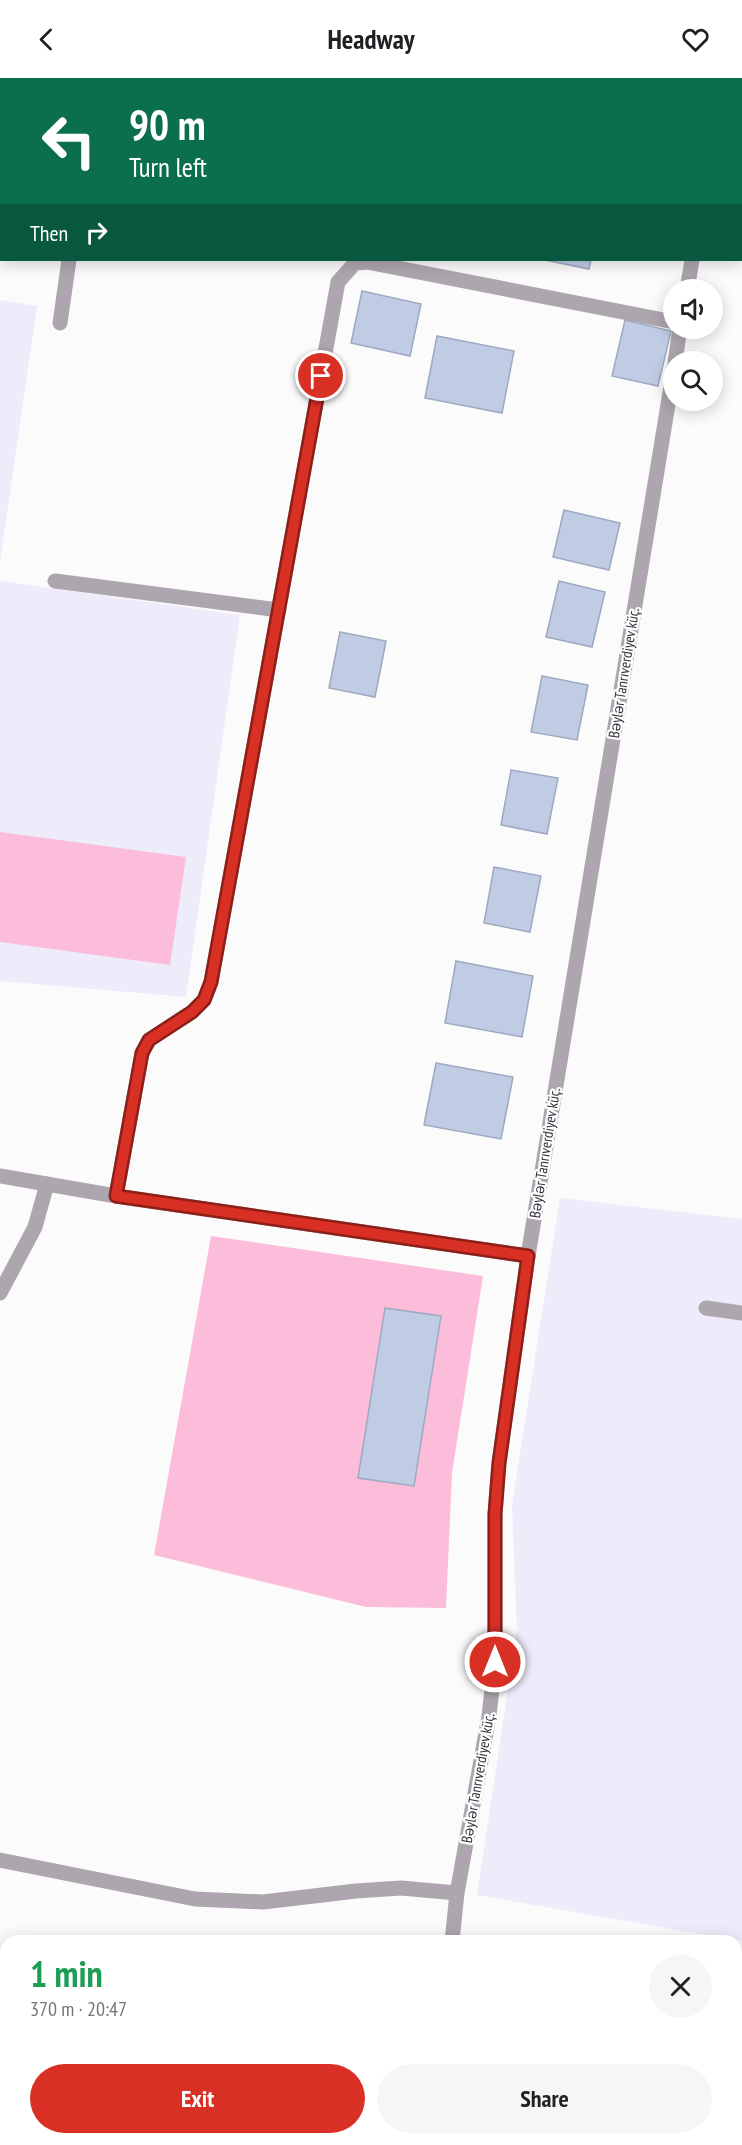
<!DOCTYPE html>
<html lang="en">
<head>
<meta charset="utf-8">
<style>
	body { margin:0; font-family:"PT Sans Narrow",sans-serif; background:#f6f6f6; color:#202124; height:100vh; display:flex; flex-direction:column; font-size:22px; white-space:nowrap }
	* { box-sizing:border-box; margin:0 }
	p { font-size:20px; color:#757577 }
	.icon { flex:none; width:33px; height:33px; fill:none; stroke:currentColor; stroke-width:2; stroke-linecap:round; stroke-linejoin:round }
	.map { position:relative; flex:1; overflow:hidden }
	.panel { position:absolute; left:0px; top:1857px; width:742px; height:210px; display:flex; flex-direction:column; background:#fff; border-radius:18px 18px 0 0; box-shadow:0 3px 15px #0003 }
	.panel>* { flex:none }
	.hud { position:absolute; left:0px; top:0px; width:742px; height:183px; box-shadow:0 3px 15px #0003; background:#0b6e4f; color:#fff; overflow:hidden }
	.buttons { position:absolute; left:663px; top:201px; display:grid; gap:12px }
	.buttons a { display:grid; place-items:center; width:60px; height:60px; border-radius:50%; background:#fff; box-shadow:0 3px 15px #0003; font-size:30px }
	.pin { position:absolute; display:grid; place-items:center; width:51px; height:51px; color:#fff; margin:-26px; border:3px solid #fff; border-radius:50%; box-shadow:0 2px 6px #0007 }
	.me { position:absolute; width:66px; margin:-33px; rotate:0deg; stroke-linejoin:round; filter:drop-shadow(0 0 4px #0008) }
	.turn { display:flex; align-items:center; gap:21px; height:126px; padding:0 30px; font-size:27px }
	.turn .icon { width:78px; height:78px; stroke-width:2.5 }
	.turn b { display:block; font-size:42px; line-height:51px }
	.then { display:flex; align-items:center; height:57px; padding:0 30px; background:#0003; gap:12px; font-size:22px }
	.round { display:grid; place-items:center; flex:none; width:63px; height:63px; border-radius:32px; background:#f6f6f6 }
	.summary { display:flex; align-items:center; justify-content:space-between; height:102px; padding:0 30px }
	h1 { font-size:36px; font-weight:700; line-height:45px; color:#1e9e55 }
	.action { display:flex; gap:12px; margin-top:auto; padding:12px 30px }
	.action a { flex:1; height:69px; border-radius:36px; background:#d93025; color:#fff; font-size:24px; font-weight:700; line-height:69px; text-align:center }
	.action a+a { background:#f6f6f6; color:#202124 }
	header { display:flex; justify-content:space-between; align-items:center; height:78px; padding:0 30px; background:#fff; font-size:27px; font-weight:700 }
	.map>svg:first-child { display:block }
	.built { fill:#eeecfa }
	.green { fill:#fcbddb }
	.building { fill:#c0cce4; stroke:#9da9c0; stroke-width:1.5 }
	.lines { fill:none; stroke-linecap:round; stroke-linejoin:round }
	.path { stroke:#bfbec1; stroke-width:4; stroke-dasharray:3 4.5; stroke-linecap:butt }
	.minor { stroke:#aea6af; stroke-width:15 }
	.route-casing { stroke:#8d1f18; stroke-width:15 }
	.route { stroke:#d93025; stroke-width:10 }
	.labels { text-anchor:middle; stroke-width:4.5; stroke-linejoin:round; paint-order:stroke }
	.street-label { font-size:15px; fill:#34323c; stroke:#fff }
</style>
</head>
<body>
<header><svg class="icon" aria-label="back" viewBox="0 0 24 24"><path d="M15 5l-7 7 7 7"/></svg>Headway<svg class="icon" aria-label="heart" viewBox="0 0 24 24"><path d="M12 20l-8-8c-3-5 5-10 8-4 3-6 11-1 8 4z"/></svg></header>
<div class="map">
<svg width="742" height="2067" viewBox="0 0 742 2067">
	<rect width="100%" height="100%" fill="#fbfbfb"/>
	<g class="built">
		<path d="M 0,222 L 37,228 L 0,484 Z"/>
		<path d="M 0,503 L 240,537 L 186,919 L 0,903 Z"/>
		<path d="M 560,1120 L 742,1141 L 742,1863 L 477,1817 L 517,1552 L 512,1427 Z"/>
	</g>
	<g class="green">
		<path d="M 24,0 L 275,0 L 24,2 Z"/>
		<path d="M 0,754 L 186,779 L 170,887 L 0,864 Z"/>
		<path d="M 211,1158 L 483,1198 L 452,1395 L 446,1530 L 366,1529 L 154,1477 Z"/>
	</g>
	<g class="building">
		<path d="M 93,0 L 141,0 L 143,2 L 92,2 Z"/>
		<path d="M 477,0 L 504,0 L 477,2 Z"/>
		<path d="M 545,182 L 591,182 L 589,191 Z"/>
		<path d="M 362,213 L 421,226 L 410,278 L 351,265 Z"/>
		<path d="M 625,242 L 671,253 L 658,308 L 612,298 Z"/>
		<path d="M 437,258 L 514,273 L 502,335 L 425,320 Z"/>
		<path d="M 564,432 L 620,445 L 609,492 L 553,479 Z"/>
		<path d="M 559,503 L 605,514 L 592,569 L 546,559 Z"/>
		<path d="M 340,554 L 386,563 L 375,619 L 329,610 Z"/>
		<path d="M 542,598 L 588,607 L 577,662 L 531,654 Z"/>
		<path d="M 511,692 L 558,700 L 547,756 L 501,747 Z"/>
		<path d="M 494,789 L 541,798 L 530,854 L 484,845 Z"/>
		<path d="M 456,883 L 533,898 L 522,959 L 445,945 Z"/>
		<path d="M 436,985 L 513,999 L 501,1061 L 424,1047 Z"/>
		<path d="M 385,1230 L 441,1238 L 414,1408 L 358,1400 Z"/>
	</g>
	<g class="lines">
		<path class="path" d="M 161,2 L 161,0"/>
		<g class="minor">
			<path d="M 686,0 L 697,2"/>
			<path d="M 6,2 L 6,0"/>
			<path d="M 724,2 L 724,0"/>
			<path d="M 0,35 L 2,27"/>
			<path d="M 687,212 L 692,182"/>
			<path d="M 60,245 L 69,182"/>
			<path d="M 675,284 L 680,250"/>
			<path d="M 55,503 L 279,532"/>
			<path d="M 0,1098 L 116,1118 L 528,1178"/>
			<path d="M 116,1118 L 142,975 L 149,962 L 192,934 L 204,922 L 211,904 L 338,204 L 355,185 L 367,184 L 674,244"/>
			<path d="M 0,1215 L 35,1149 L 47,1106"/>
			<path d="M 706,1230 L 742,1235"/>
			<path d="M 0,1782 L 195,1821 L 263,1824 L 356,1813 L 401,1810 L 457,1815"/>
			<path d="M 452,1863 L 457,1815 L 489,1638 L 495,1584 L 495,1436 L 499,1385 L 528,1178 L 674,290"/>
			<path d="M 471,2061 L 504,2067"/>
			<path d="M 20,2067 L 21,2061"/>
			<path d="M 362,2067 L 368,2061"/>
		</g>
	</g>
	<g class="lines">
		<g class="route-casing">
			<path id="route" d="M 321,298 L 211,904 L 204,922 L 192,934 L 149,962 L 142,975 L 116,1118 L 528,1178 L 499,1385 L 495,1436 L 495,1584"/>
		</g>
		<use href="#route" class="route"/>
	</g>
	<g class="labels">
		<g class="street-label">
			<text transform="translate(624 595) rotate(-81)" y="5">Bəylər Tanrıverdiyev küç.</text>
			<text transform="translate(545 1075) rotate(-81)" y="5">Bəylər Tanrıverdiyev küç.</text>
			<text transform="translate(478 1700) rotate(-80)" y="5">Bəylər Tanrıverdiyev küç.</text>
		</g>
	</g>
</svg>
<div class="buttons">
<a><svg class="icon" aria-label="sound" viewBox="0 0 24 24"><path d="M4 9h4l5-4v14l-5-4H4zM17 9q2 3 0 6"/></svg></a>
<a><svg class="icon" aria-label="search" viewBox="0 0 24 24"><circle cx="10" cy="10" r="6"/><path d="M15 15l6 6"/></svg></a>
</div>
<div class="pin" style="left:321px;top:298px;background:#d93025"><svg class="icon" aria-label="arrive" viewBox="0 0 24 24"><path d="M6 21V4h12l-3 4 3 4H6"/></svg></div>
<svg class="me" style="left:495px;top:1584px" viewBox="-20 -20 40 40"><circle r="17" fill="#d93025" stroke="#fff" stroke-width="3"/><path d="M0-11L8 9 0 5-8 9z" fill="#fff"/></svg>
<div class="hud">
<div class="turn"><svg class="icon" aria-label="left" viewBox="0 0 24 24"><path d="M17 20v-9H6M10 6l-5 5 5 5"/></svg><div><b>90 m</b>Turn left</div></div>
<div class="then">Then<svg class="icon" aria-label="right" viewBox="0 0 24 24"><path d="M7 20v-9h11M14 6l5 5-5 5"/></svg></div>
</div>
<section class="panel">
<div class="summary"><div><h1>1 min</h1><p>370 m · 20:47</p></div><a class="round"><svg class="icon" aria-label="close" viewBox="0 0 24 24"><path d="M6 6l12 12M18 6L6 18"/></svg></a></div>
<div class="action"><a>Exit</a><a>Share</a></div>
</section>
</div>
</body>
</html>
